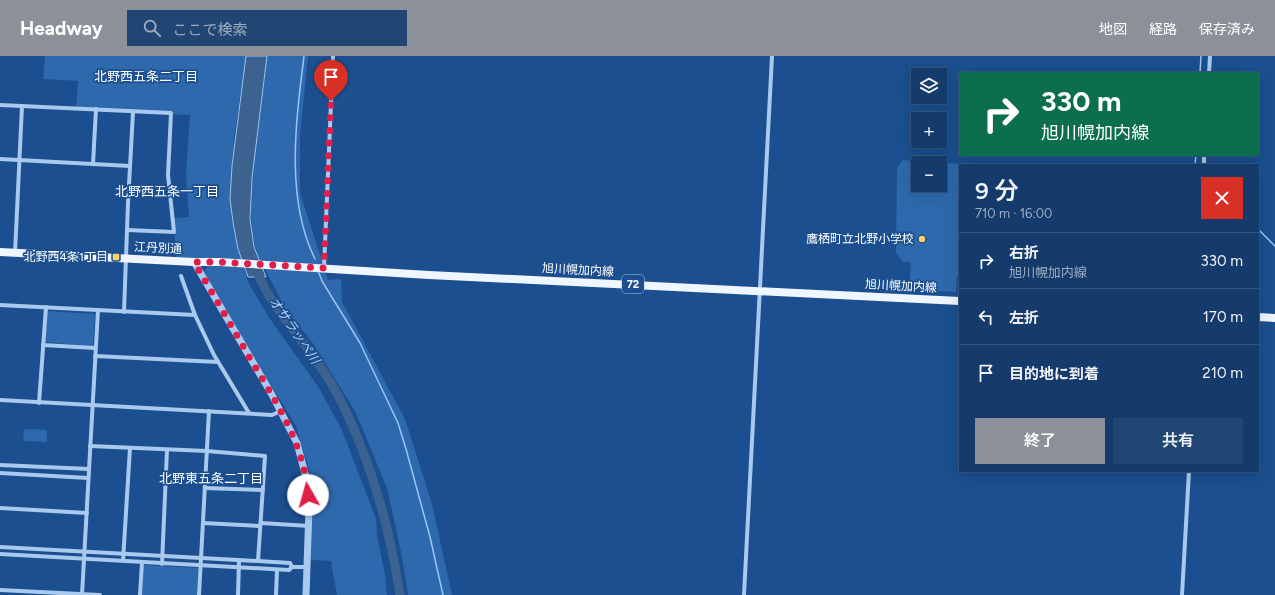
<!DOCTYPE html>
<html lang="ja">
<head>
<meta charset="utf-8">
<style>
	body { margin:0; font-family:Figtree,"Noto Sans JP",sans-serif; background:#214673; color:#f1f3f6; height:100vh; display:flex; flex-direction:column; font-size:15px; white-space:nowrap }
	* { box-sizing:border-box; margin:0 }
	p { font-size:13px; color:#9dadc1 }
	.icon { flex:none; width:22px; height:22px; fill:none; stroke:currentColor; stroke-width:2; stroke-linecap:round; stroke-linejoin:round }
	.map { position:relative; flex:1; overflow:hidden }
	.details { position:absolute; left:959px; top:108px; width:300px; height:308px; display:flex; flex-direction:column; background:#143b6b; border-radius:0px; box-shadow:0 4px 16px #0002,0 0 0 1px #33557e }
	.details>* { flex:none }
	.hud { position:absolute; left:959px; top:16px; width:300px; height:84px; border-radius:0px; box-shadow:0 4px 16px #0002,0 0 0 1px #33557e; background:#0b6e4f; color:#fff; overflow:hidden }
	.controls { position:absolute; left:911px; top:12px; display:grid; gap:8px }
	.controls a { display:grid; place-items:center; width:36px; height:36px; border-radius:0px; background:#143b6b; box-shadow:0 4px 16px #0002,0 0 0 1px #33557e; font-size:20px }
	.pin { position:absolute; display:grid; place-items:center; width:34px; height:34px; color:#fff; margin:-41px -17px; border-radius:50% 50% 50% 0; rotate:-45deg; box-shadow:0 0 4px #0007 }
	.pin .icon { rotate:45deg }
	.me { position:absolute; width:44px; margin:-22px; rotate:353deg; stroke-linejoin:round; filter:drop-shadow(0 0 3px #0008) }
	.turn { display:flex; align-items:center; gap:14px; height:84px; padding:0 16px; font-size:18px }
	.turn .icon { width:52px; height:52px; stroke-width:2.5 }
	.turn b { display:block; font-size:28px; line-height:34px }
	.round { display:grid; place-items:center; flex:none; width:42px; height:42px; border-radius:0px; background:#214673 }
	.head { display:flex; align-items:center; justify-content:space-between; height:68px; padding:0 16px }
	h1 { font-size:24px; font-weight:600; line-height:30px }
	.cta { display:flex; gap:8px; margin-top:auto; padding:8px 16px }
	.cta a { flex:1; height:46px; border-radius:0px; background:#8c9099; color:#fff; font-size:16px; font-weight:600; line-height:46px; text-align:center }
	.cta a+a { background:#214673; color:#f1f3f6 }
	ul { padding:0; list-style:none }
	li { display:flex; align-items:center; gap:12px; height:56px; padding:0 16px; border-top:1px solid #33557e }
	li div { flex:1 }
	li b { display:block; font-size:15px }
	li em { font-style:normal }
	header { display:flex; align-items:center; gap:24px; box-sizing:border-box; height:56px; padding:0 20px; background:#8c9099; color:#fff }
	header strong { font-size:19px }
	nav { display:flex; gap:22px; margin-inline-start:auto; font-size:14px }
	.search { width:280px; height:36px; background:#214673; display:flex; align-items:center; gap:10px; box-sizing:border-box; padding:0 14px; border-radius:0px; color:#9dadc1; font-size:15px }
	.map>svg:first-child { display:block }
	.green { fill:#2e69ad; fill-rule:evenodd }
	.water { fill:#3c6290; stroke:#9cc4f0 }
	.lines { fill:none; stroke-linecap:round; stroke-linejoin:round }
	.stream { stroke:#9cc4f0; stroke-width:1.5 }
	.river { stroke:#3c6290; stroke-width:9 }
	.minor { stroke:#a9c9ee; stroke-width:4 }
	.tertiary { stroke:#a9c9ee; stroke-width:7 }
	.primary { stroke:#f0f6ff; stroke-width:8 }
	.route { stroke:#e11d48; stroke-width:7; stroke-dasharray:0 12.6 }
	.poi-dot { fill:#ffd166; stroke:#1b4f8f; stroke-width:1.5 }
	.labels { text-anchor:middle; stroke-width:3.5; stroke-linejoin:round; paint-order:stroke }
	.shield { fill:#1b4f8f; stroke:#bbcadd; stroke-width:1 }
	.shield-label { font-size:11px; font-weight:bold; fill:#fff }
	.poi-label { font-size:12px; fill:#fff; stroke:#1b4f8f; text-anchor:end }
	.street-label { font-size:12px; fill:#fff; stroke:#1b4f8f }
	.neighbourhood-label { font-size:13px; fill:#fff; stroke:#1b4f8f }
	.water-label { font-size:13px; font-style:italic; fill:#b5d3f5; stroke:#1b4f8f }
</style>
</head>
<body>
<header>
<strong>Headway</strong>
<div class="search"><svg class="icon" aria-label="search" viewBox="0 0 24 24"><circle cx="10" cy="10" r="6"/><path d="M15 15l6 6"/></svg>ここで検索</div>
<nav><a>地図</a><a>経路</a><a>保存済み</a></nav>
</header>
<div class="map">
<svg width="1275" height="539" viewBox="0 0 1275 539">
	<rect width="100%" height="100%" fill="#1b4f8f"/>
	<g class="green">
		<path d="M 45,0 L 246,0 C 237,66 220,140 242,205 L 176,203 L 174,162 L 189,161 L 186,118 L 190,59 L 76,53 L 78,25 L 43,23 Z"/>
		<path d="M 267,0 L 308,0 L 300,80 L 300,137 L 324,211 L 260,207 C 245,167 252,124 257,82 C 261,55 264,27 267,0 Z"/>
		<path d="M 903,104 L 973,109 L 960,109 L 960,215 L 957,220 L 956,236 L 909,233 L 911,206 L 903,206 L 896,197 L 897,111 ZM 918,107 L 940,107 L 940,129 L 918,129 Z"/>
		<path d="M 208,210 L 243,211 L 249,228 L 270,263 L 319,332 L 342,374 L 376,463 L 377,479 L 385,519 L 387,539 L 337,539 L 331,505 L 311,504 L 312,424 L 296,370 L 203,217 Z"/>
		<path d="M 265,213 L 325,215 L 328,224 L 341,223 L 342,246 L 405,363 L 432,448 L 452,539 L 408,539 L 401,496 L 387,432 L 355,355 L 312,286 L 286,254 Z"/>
		<path d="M 47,255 L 95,258 L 93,290 L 45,286 Z"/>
		<path d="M 24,373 L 47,374 L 47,386 L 23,385 Z"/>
		<path d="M 144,509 L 198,512 L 197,539 L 142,539 Z"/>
	</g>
	<path class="water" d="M 246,0 L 267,0 L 252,122 L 250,163 L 254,191 L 266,221 L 248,221 L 238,193 L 233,166 L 230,143 L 232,110 Z"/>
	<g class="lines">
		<g class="stream">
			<path d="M 304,0 C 296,65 285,142 315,203"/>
			<path d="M 1200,17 L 1201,0"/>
			<path d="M 1195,109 L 1196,99"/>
			<path d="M 1258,173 L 1275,190"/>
			<path d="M 319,217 L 322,225 L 360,287 L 398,367 L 406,393 L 430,481 L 443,539"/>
		</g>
		<path class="river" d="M 255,210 C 270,253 306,285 329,324 C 337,336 344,351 350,364 C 375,420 391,479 400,539"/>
		<g class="minor">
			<path d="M 1209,17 L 1210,0"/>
			<path d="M 0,49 L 171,57 L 168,119 L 174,176 L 127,174"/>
			<path d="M 0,103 L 130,110"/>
			<path d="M 93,108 L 96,53"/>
			<path d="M 1204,109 L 1204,99"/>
			<path d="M 15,197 L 22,50"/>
			<path d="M 324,212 L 333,0"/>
			<path d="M 181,220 L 195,259 L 214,299 L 249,357"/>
			<path d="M 0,249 L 195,259"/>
			<path d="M 124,256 L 128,147 L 133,56"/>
			<path d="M 43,289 L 95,292"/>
			<path d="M 95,300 L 218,306"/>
			<path d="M 0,344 L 272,359 L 281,355"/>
			<path d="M 39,347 L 46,251"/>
			<path d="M 90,390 L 207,395 L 265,400 L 258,505"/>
			<path d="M 0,409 L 89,413"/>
			<path d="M 0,417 L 88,422"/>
			<path d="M 205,432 L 263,434"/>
			<path d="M 0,452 L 87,457"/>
			<path d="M 203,467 L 260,470"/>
			<path d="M 261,467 L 309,470"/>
			<path d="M 0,491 L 258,505 L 290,507 L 292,511 L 307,511"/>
			<path d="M 0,498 L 289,514 L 292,511"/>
			<path d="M 123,505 L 130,392"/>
			<path d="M 162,508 L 167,394"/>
			<path d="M 0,534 L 100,539"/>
			<path d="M 82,539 L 98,254"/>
			<path d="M 140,539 L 142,507"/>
			<path d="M 199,539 L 209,355"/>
			<path d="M 238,539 L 239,504"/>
			<path d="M 276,539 L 277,514"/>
			<path d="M 744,539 L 772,0"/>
			<path d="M 1182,539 L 1189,415"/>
		</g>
		<path class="tertiary" d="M 194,206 L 271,337 L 297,387 L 307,425 L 309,453 L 306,539"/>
		<g class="primary">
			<path d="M 0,196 L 194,206 L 219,206 L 429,219 L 960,245"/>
			<path d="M 1258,261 L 1275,262"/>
		</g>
	</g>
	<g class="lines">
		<path class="route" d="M 308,439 C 304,387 275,344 249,301 C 231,269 213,238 194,206 L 219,206 L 324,212 L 331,45"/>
	</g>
	<g class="poi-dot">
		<circle cx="922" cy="183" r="4"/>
		<rect x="112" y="197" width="8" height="8" rx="2"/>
	</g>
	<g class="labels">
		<rect class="shield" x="622" y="219" width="22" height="18" rx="3"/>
		<g class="shield-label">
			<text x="633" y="232">72</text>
		</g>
		<g class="poi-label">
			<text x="914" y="187">鷹栖町立北野小学校</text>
			<text x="108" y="205">北野西4条1丁目</text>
		</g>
		<g class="street-label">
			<text transform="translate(158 192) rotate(3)" y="4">江丹別通</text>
			<text transform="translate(578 214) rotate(3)" y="4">旭川幌加内線</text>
			<text transform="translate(901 230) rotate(3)" y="4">旭川幌加内線</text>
		</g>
		<g class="neighbourhood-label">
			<text x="146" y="25">北野西五条二丁目</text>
			<text x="167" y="140">北野西五条一丁目</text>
			<text x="211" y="427">北野東五条二丁目</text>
		</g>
		<g class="water-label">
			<text transform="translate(295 274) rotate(55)" y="5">オサラッペ川</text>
		</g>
	</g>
</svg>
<div class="controls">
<a><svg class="icon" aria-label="layers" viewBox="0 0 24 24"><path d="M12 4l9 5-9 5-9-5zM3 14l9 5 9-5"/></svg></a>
<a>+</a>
<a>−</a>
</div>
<div class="pin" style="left:331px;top:45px;background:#d93025"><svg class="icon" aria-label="arrive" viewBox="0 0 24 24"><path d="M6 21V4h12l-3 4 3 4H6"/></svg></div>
<svg class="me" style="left:308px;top:439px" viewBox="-20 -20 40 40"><circle r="19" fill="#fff"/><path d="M0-13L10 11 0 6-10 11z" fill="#e11d48"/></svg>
<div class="hud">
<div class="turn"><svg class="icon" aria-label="right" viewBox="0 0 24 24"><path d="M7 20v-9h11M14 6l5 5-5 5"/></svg><div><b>330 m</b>旭川幌加内線</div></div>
</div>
<section class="details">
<div class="head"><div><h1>9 分</h1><p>710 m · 16:00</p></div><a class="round" style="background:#d93025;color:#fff"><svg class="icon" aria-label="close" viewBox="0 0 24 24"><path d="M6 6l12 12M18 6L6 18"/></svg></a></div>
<ul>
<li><svg class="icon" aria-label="right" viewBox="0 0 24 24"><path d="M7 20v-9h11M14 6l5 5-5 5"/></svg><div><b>右折</b><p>旭川幌加内線</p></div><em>330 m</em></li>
<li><svg class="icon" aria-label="left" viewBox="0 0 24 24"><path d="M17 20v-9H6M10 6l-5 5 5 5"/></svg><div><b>左折</b></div><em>170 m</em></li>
<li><svg class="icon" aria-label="arrive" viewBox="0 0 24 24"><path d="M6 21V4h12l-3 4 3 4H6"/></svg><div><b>目的地に到着</b></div><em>210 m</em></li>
</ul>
<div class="cta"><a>終了</a><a>共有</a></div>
</section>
</div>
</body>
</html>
